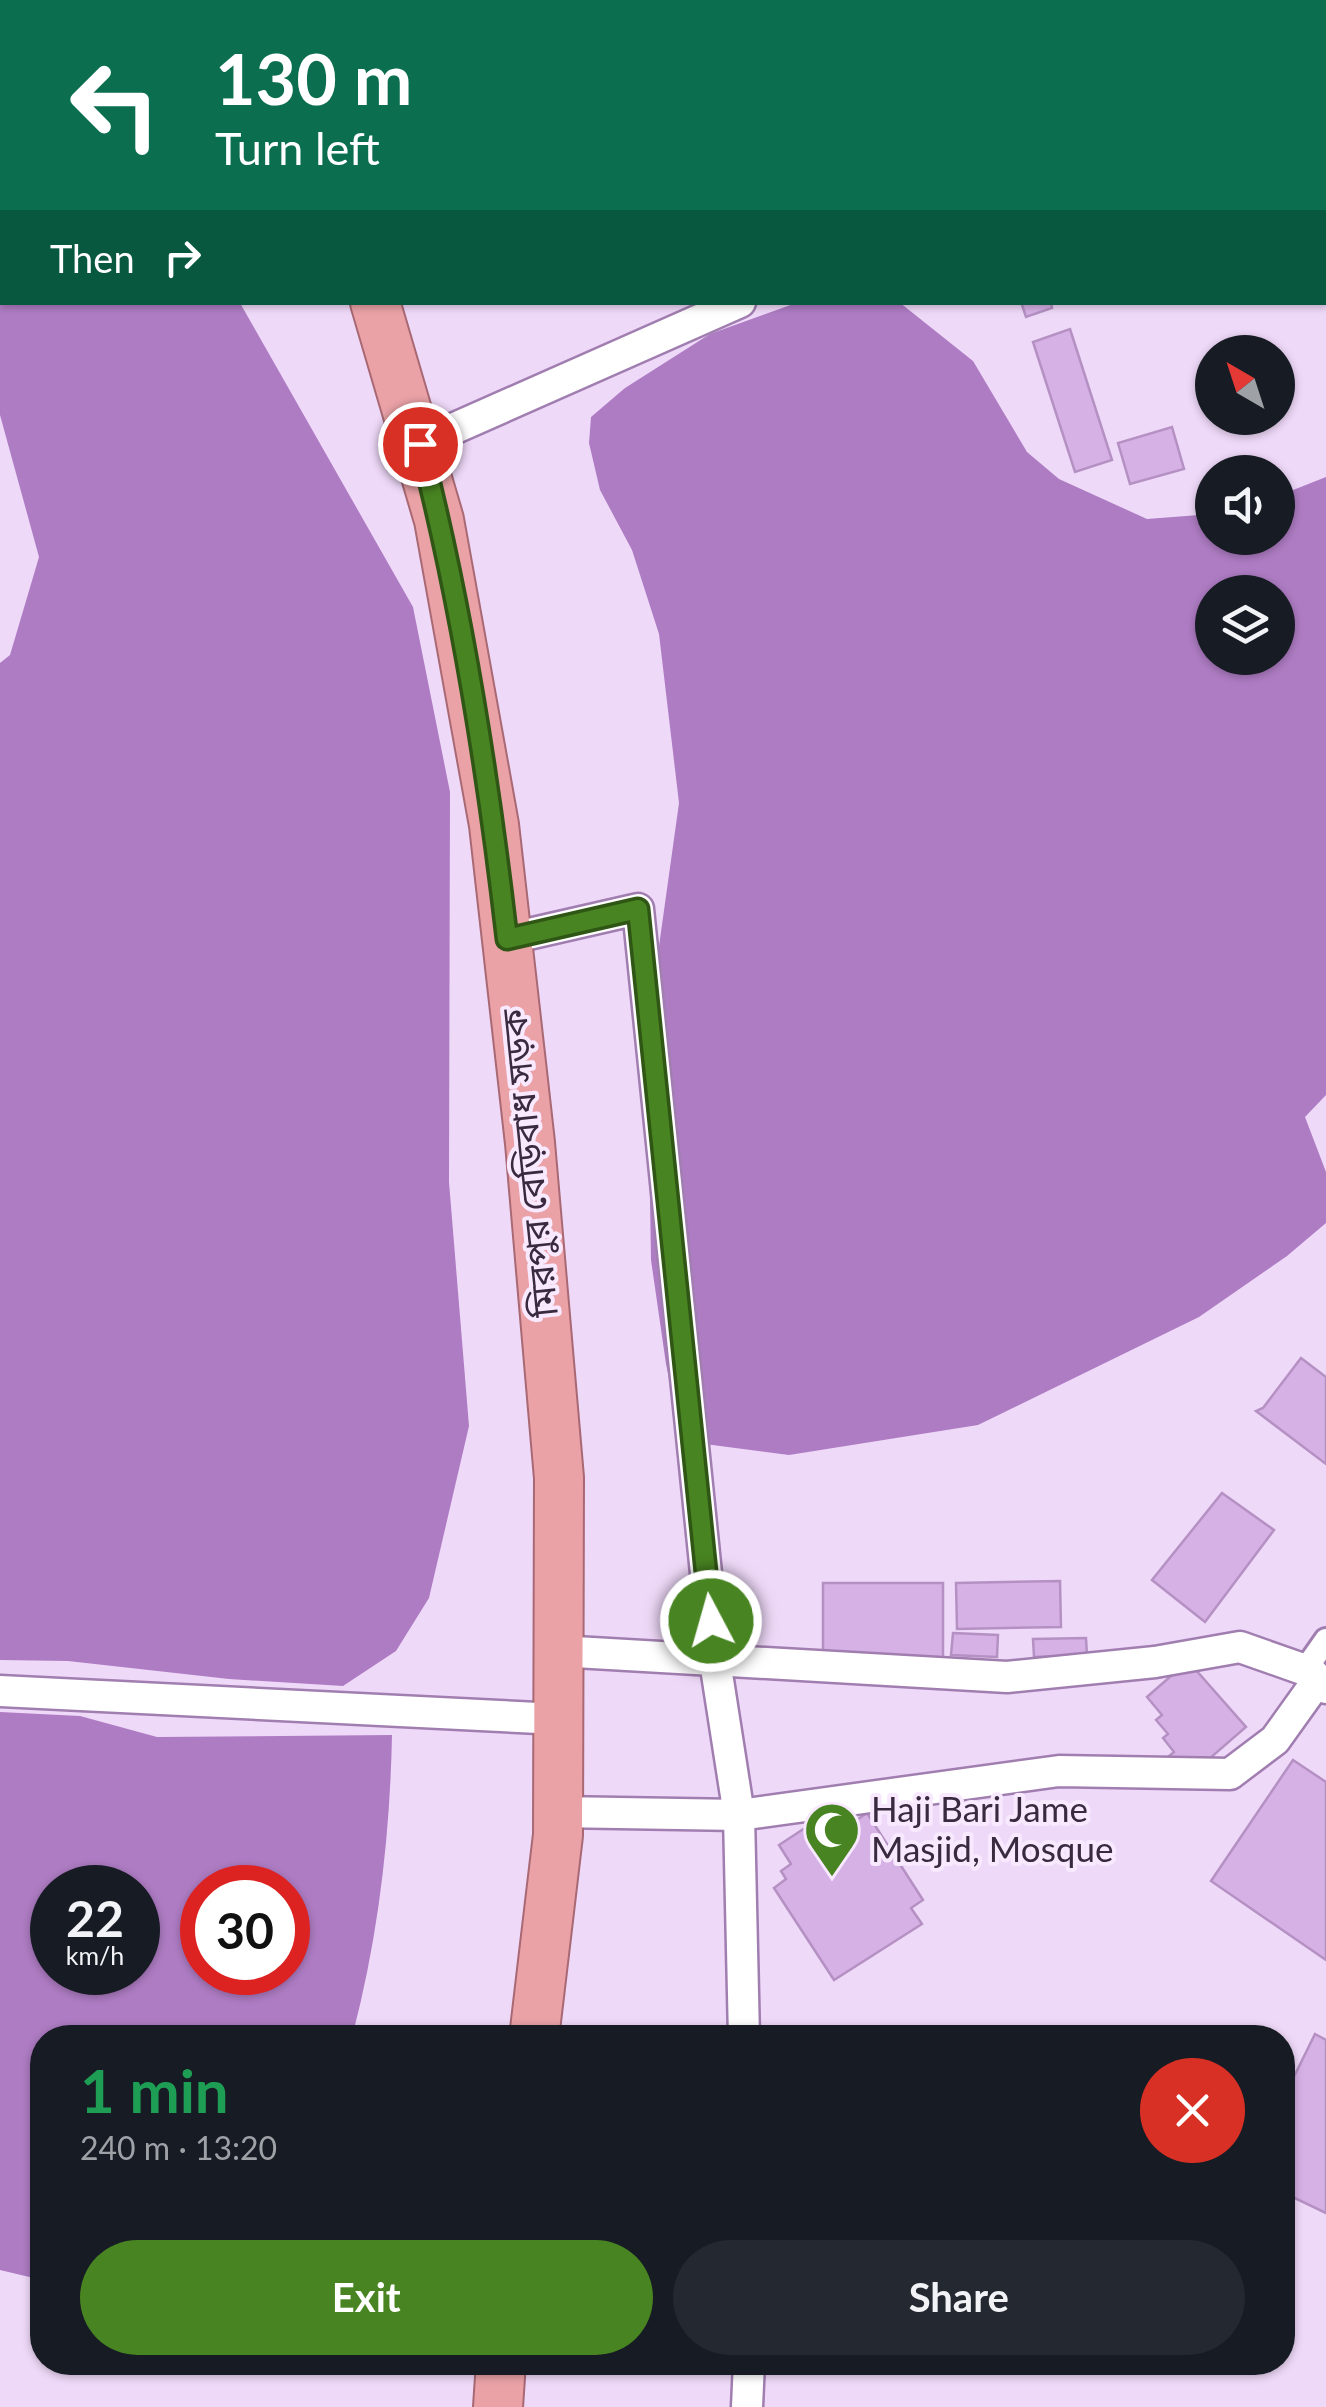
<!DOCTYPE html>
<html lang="en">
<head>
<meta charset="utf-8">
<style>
	body { margin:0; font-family:Lato,"Noto Sans Bengali",sans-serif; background:#242831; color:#f1f3f6; height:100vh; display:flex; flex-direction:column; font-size:38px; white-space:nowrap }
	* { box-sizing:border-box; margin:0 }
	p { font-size:32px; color:#9ea1a6 }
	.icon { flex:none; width:55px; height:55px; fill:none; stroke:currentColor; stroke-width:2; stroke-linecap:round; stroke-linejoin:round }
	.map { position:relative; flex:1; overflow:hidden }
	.details { position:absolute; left:30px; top:2025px; width:1265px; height:350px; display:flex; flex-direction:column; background:#171b24; border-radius:40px; box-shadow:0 2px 8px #0004 }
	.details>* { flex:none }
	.hud { position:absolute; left:0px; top:0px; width:1328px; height:305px; box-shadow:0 2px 8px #0004; background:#0b6e4f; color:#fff; overflow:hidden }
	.needle { width:65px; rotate:321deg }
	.tools { position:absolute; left:1195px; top:335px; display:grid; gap:20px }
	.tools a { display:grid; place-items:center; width:100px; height:100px; border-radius:50%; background:#171b24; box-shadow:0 2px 8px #0004; font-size:50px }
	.speed { position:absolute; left:30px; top:1865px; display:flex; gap:20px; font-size:50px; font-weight:700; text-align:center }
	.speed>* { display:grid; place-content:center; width:130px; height:130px; border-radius:50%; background:#171b24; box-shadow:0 2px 8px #0004; line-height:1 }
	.speed small { font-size:25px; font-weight:400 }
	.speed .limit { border:15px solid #d22; background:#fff; color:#111 }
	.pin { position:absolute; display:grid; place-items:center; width:85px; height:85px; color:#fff; margin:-42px; border:5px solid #fff; border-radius:50%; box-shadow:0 2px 10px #0007 }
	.me { position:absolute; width:110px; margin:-55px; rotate:354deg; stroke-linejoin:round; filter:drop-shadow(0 0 8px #0008) }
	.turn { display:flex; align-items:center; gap:35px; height:210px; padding:0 50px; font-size:45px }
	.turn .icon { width:130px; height:130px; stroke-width:2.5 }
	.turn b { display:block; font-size:70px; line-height:85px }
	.then { display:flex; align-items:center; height:95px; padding:0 50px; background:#0003; gap:20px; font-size:38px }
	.round { display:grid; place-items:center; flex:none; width:105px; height:105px; border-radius:52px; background:#242831 }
	.head { display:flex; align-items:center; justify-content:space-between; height:170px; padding:0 50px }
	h1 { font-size:60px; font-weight:700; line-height:75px; color:#1e9e55 }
	.primary-button { display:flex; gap:20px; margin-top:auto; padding:20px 50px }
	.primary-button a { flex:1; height:115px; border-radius:60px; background:#488421; color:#fff; font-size:40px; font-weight:700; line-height:115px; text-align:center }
	.primary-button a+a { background:#242831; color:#f1f3f6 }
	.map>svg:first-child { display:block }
	.water { fill:#ae7cc3; fill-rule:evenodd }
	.building { fill:#d6b1e6; stroke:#b591c3; stroke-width:2.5 }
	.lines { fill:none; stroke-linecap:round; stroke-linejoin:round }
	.pedestrian-casing { stroke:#a17eb0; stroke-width:28 }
	.minor-casing { stroke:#a17eb0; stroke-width:35 }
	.trunk-casing { stroke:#a86974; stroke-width:52 }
	.pedestrian { stroke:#fff; stroke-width:22 }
	.minor { stroke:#fff; stroke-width:30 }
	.trunk { stroke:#eaa2a7; stroke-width:48 }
	.route-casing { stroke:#2f5615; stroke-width:25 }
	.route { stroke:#488421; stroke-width:18 }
	.labels { text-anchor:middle; stroke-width:8; stroke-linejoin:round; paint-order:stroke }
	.street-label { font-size:35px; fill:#392a3f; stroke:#f8e9ff }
	.poi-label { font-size:35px; fill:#392a3f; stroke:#f8e9ff; text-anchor:start }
</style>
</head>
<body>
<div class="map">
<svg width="1326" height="2407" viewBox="0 0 1326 2407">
	<rect width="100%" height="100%" fill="#efd9f9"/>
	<g class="water">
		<path d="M 0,0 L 35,2 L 2,2 L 2,302 L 240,303 L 413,607 L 450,792 L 449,1182 L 469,1426 L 429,1598 L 396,1651 L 343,1686 L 229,1679 L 68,1661 L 0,1660 L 0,663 L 10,655 L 39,557 L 0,415 Z"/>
		<path d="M 899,302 L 973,361 L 1027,452 L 1059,479 L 1147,519 L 1212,514 L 1212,538 L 1278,538 L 1278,496 L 1326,477 L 1326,1095 L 1305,1117 L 1326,1172 L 1326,1223 L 1287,1256 L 1199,1317 L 978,1425 L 789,1455 L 682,1441 L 666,1364 L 651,1260 L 649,1142 L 654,982 L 679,803 L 659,634 L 632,550 L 600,490 L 589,443 L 591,417 L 625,388 L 710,334 L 796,303 ZM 1212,592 L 1278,592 L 1278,658 L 1212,658 Z"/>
		<path d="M 0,1712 L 80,1716 L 157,1737 L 392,1735 C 390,1837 378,1939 352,2037 L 42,2038 L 42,2280 L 0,2270 ZM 52,1888 L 138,1888 L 138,1972 L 52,1972 ZM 202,1888 L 288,1888 L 288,1972 L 202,1972 Z"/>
	</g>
	<g class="building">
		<path d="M 1021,302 L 1051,302 L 1052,308 L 1026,317 Z"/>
		<path d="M 1070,329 L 1112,460 L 1075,472 L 1033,342 Z"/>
		<path d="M 1172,427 L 1184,469 L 1130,484 L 1118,443 Z"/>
		<path d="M 1301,1358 L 1326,1377 L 1326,1464 L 1256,1411 L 1263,1408 Z"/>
		<path d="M 1222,1493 L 1274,1530 L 1205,1622 L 1152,1580 Z"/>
		<path d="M 1060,1581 L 1061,1627 L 957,1629 L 956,1583 Z"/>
		<path d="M 823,1583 L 943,1583 L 943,1658 L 823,1659 Z"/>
		<path d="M 953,1633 L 998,1635 L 997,1657 L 951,1655 Z"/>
		<path d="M 1086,1638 L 1087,1655 L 1034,1657 L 1033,1639 Z"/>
		<path d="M 1188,1661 L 1246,1727 L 1201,1766 L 1163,1761 L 1174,1752 L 1163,1738 L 1168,1734 L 1156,1720 L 1162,1715 L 1147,1697 Z"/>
		<path d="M 1293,1760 L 1326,1782 L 1326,1960 L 1211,1881 Z"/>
		<path d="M 837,1807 L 849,1825 L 867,1813 L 923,1900 L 911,1908 L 922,1924 L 834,1980 L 774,1888 L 786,1879 L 781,1871 L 791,1864 L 779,1845 Z"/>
		<path d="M 1315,2034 L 1326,2040 L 1326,2213 L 1282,2192 L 1282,2101 Z"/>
	</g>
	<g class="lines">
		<g class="pedestrian-casing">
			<path id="pedestrian" d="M 1305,1670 L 1326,1640"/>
		</g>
		<g class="minor-casing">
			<g id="minor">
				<path d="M 1162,0 L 1163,2"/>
				<path d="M 533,2 L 535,0"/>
				<path d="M 419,444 L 740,302"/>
				<path d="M 507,939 L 638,909 L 715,1661 L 739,1815 L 744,2038"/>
				<path d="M 558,1651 L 1007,1677 L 1155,1662 L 1240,1647 L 1311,1672 L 1326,1688"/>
				<path d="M 0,1691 L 558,1719"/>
				<path d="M 558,1812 L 739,1815 L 1059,1771 L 1230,1774 L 1275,1740 L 1318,1680"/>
				<path d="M 747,2407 L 749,2362"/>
			</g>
		</g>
		<g class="trunk-casing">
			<g id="trunk">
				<path d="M 229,0 L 231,2"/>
				<path d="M 375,302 L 439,520 L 494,825 L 530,1143 L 559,1478 L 558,1835 L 534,2038"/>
				<path d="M 498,2407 L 501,2362"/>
			</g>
		</g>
		<use href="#pedestrian" class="pedestrian"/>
		<use href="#minor" class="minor"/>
		<use href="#trunk" class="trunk"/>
	</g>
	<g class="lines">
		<g class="route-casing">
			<path id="route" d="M 420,444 C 462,606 488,773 507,939 L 638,909 L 711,1621"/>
		</g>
		<use href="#route" class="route"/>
	</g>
	<defs>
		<g id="mosque-pin" transform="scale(2.875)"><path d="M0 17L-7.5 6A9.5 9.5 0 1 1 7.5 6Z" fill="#488421" stroke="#f8e9ff"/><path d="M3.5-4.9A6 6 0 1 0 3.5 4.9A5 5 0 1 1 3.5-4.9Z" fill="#fff"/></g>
	</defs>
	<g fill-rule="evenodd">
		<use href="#mosque-pin" x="832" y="1830"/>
	</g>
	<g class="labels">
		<g class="street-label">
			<text transform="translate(530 1163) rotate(-96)" y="12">মিরপুর বেড়িবাধ সড়ক</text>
		</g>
		<g class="poi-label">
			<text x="871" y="1822">Haji Bari Jame<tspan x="871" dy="40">Masjid, Mosque</tspan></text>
		</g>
	</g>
</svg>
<div class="tools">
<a><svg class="needle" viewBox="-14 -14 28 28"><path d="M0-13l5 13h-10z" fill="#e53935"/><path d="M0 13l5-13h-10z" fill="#9ea1a6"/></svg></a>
<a><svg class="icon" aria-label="sound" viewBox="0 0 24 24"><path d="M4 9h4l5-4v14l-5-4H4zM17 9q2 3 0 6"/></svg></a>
<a><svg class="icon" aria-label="layers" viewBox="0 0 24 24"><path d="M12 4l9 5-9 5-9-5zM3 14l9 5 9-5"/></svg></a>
</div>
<div class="speed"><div>22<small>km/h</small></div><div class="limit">30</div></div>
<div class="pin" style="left:420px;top:444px;background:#d93025"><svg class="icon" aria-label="arrive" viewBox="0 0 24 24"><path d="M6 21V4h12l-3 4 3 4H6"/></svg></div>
<svg class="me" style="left:711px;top:1621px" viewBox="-20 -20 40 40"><circle r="17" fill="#488421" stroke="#fff" stroke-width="3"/><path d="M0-11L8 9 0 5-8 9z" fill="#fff"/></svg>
<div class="hud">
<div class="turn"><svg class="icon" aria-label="left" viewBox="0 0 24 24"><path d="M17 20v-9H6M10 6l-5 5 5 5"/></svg><div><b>130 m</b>Turn left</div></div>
<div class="then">Then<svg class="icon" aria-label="right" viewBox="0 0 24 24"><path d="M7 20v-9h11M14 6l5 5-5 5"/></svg></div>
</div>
<section class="details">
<div class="head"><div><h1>1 min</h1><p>240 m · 13:20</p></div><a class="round" style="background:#d93025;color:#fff"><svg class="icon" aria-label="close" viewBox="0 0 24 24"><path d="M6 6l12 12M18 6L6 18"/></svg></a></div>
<div class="primary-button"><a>Exit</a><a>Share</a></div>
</section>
</div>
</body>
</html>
